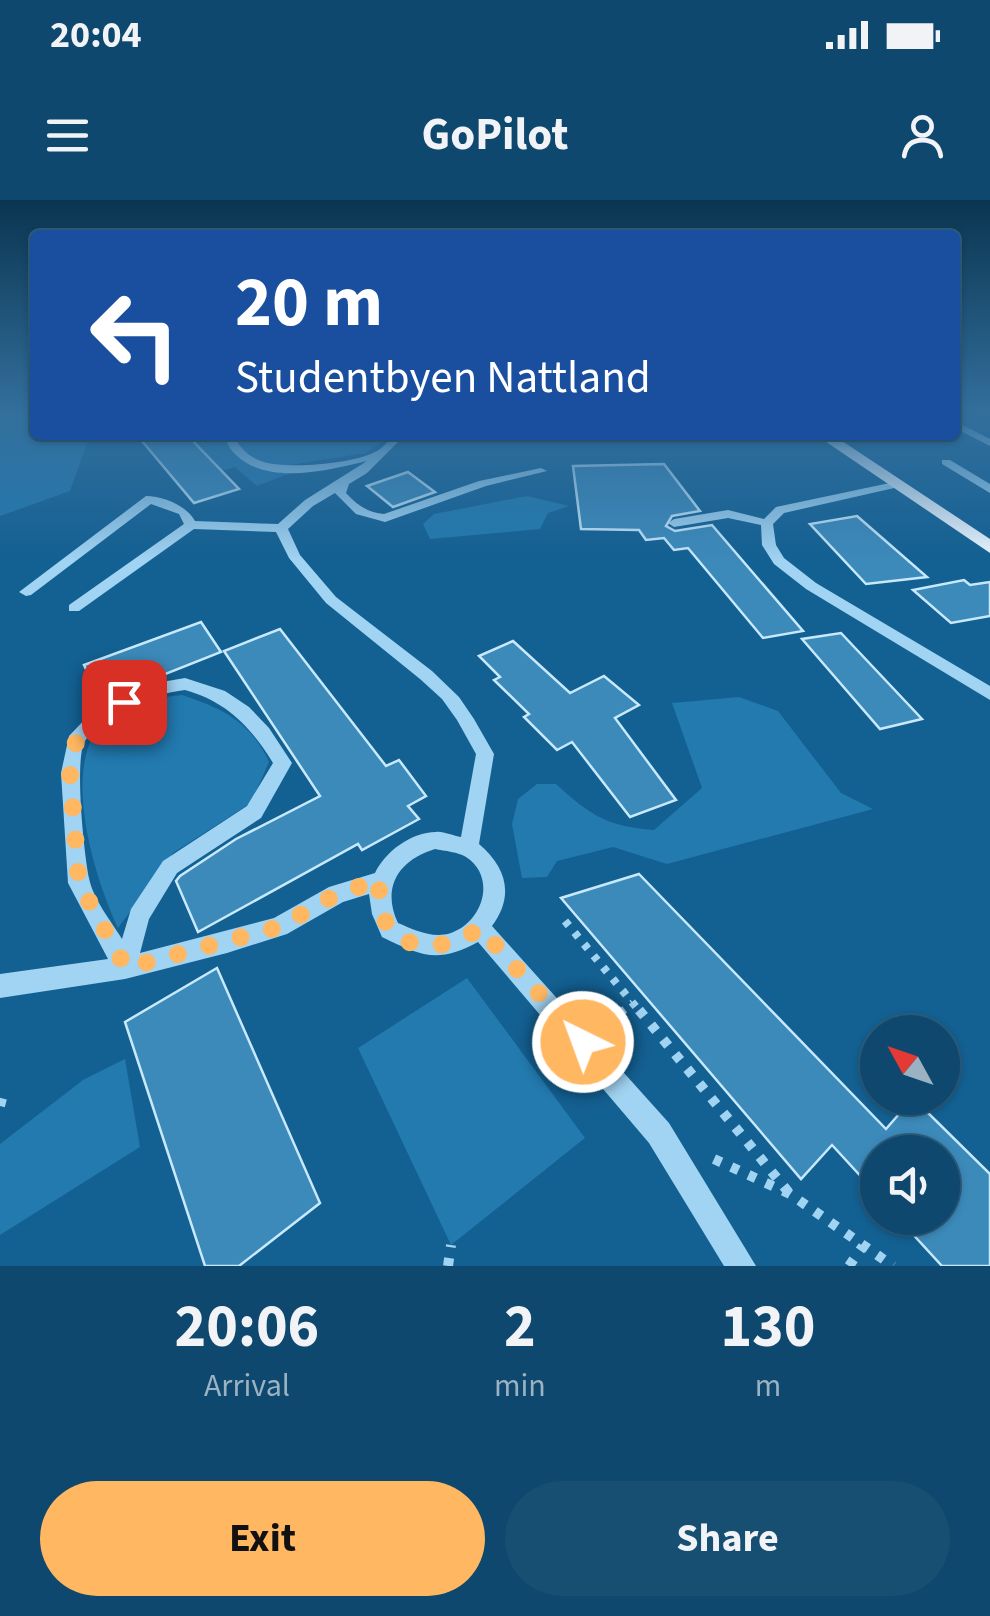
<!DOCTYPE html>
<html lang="en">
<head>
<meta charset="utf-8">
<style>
	body { margin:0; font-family:"Source Sans 3",sans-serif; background:#174f73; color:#f1f3f6; height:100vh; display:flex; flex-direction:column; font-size:38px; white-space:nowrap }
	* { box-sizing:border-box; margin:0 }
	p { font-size:32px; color:#9bb2c2 }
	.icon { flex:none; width:55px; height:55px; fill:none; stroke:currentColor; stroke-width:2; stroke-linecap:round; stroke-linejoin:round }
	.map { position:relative; height:1066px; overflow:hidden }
	.sheet { display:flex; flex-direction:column; background:#0e486e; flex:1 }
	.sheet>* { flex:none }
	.banner { position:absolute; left:30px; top:30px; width:930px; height:210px; border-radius:10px; box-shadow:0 2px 8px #0004,0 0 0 2px #2e6081; background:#1a4fa0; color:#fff; overflow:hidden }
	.needle { width:65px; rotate:310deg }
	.controls { position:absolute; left:860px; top:815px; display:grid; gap:20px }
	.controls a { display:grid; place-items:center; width:100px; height:100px; border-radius:50%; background:#0e486e; box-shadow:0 2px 8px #0004,0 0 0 2px #2e6081; font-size:50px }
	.pin { position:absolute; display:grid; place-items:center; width:85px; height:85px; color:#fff; margin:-42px; border-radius:20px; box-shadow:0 5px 15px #0006 }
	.me { position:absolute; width:110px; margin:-55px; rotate:318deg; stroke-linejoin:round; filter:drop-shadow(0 0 8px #0008) }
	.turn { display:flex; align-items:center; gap:35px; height:210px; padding:0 40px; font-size:45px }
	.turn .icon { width:130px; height:130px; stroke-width:2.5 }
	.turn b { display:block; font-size:70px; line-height:85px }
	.eta { display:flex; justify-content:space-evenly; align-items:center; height:170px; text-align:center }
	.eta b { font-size:60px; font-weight:700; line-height:70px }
	.primary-button { display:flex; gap:20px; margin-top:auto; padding:20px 40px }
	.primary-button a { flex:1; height:115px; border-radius:60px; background:#ffb762; color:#111; font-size:40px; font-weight:700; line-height:115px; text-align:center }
	.primary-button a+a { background:#174f73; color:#f1f3f6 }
	.status { display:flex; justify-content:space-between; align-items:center; height:70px; padding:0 50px; background:#0e486e; direction:ltr }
	.status svg { height:28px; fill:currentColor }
	header { display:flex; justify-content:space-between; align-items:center; height:130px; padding:0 40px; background:#0e486e; font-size:45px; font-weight:700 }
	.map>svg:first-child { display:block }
	.green { fill:#227aaf }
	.building { fill:#3c8aba; stroke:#c8e9fc; stroke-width:2.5 }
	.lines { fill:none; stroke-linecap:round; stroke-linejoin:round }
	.path-far1 { stroke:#a1d3f2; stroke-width:8; stroke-dasharray:6 9; stroke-linecap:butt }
	.path { stroke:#a1d3f2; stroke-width:10; stroke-dasharray:8 11; stroke-linecap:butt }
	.minor { fill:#a1d3f2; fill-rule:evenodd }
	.major { fill:#ecf6ff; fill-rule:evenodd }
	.route { stroke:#ffb762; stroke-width:18; stroke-dasharray:0 32.4 }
</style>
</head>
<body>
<div class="status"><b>20:04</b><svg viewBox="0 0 49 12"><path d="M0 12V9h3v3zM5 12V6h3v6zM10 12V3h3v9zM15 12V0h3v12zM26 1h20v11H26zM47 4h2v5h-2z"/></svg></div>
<header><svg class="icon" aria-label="menu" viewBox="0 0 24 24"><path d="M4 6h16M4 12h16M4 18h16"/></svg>GoPilot<svg class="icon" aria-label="person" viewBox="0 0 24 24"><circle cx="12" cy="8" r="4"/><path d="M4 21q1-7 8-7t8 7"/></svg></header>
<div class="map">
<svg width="990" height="1066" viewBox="0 0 990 1066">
	<rect width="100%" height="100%" fill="#136092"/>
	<g class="green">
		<path d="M 0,212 L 35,212 L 35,235 L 90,235 L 70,291 L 0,316 Z"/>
		<path d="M 187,235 L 367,235 L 385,240 L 365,253 L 291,265 L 293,272 L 257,286 L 235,267 L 221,271 Z"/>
		<path d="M 527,296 L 569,306 L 548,313 L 540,329 L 430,339 L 423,324 L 434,314 Z"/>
		<path d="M 182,495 C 222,508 251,522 269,562 L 251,603 L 173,653 L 118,728 C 95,679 56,559 109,516 C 129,500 157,498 182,495 Z"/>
		<path d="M 739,497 L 778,511 L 841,593 L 873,609 L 667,664 L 613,647 L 557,661 L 547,677 L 522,678 L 512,624 L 518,599 L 537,584 L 556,584 C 591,616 607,626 654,630 L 702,588 L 672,503 Z"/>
		<path d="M 467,778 L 585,938 L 451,1045 L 358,848 Z"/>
		<path d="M 125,859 L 140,947 L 0,1035 L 0,944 L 83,880 Z"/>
	</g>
	<g class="building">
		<path d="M 137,235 L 187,235 L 239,289 L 194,303 Z"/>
		<path d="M 664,264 L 700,311 L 672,316 L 666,326 L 675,331 L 712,325 L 803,431 L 763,438 L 688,348 L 674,350 L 664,338 L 646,340 L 639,330 L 581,329 L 573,266 Z"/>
		<path d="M 408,272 L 435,292 L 393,307 L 367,286 Z"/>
		<path d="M 857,316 L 927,377 L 866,384 L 810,324 Z"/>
		<path d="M 964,380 L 970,385 L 990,382 L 990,416 L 951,423 L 913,390 Z"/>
		<path d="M 201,422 L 221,452 L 100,500 L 84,465 Z"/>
		<path d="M 280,429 L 386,566 L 399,560 L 426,596 L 408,606 L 419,619 L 362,650 L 358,644 L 198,732 L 176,681 L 180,676 L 236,639 L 320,596 L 224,451 Z"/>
		<path d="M 841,433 L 922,519 L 880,529 L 802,439 Z"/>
		<path d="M 513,441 L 570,493 L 604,476 L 639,505 L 615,518 L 676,600 L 630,617 L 572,542 L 557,550 L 524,517 L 529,514 L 494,480 L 500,477 L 479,456 Z"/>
		<path d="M 639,674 L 886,929 L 913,898 L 990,974 L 990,1066 L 942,1066 L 898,1018 L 942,1018 L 942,952 L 878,952 L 878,995 L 832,945 L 801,979 L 561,698 Z"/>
		<path d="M 217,768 L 320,1003 L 239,1066 L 205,1066 L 125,822 Z"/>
	</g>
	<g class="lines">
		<g class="path-far1">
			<path d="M 565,721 L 641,813"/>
			<path d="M 620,813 L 633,803"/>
		</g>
		<g class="path">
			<path d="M 639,810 L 790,994"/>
			<path d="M 604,825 L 623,810"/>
			<path d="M 0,906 L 3,894"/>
			<path d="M 714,959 L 790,994 L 893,1066"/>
			<path d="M 448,1066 L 451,1045"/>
			<path d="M 849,1066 L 863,1046"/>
		</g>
		<g class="minor">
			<path d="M 955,221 L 990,239 L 990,246 L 955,228 Z"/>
			<path d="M 223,235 L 233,235 C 240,247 247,256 261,261 C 284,270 355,264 377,251 C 383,248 389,240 394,235 L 405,235 L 367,273 L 349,284 L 346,293 C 357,305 368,313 384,314 L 479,281 L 541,268 L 547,271 L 486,286 L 385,322 L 356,314 L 335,293 L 313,306 L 288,329 L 300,355 L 336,397 L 432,471 L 459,497 L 474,519 L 494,554 L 479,644 C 506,667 515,695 492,726 L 669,923 L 756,1066 L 724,1066 L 649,943 L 478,742 C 438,764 421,756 382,737 L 372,714 L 369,694 L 343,702 L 287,734 L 227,753 L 125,779 L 0,798 L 0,774 L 108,759 L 68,683 L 61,573 L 69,536 L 92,512 L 144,485 L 185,478 L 225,491 L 249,507 L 269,528 L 292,563 L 261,618 L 177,673 L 149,719 L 140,753 L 274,718 L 329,687 L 375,673 C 385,652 411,632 436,632 C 443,631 453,636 461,637 L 476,554 L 457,520 L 442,499 L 420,479 L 326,403 L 289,358 L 276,332 L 194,329 L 79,411 L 69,411 L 69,405 L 184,324 L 179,314 L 151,304 L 31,395 L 26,396 L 19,392 L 146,296 C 164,296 187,306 195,321 L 278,324 L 305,300 L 367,261 C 329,270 268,286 236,255 C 230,250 227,242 223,235 ZM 185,490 C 227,502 250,526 273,563 L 247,606 L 163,661 L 131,709 L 122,739 C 111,721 93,699 89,678 C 84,654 74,559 85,541 C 105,509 150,495 185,490 ZM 435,649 C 445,651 458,652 466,657 C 497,677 483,722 451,733 C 432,739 415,730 398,723 C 381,687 399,660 435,649 Z"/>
			<path d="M 942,260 L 950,260 L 990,284 L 990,293 L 942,264 Z"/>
			<path d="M 899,281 L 903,282 L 903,286 L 784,313 L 773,324 L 776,345 L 784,358 L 816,383 L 990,486 L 990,500 L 806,389 L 774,364 L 762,345 L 761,325 L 728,318 L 674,327 L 668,323 L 674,319 L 728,310 L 764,319 L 776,307 Z"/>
		</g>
		<path class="major" d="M 816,235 L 833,235 L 990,339 L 990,353 Z"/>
	</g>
	<linearGradient id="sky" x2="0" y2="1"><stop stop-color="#0a3550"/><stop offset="0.59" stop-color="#336f9d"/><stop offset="1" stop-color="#336f9d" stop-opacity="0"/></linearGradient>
	<rect width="990" height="361" fill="url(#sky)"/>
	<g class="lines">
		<path class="route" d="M 124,502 L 98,516 L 76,542 L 70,573 L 79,683 L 126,768 L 279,727 L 337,694 L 380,680 C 371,748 433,761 480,728 L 583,842"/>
	</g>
</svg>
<div class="controls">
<a><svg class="needle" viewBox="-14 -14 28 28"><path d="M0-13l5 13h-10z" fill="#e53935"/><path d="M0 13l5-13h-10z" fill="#9bb2c2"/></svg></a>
<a><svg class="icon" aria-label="sound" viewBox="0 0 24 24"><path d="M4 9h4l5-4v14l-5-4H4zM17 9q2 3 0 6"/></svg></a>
</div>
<div class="pin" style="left:124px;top:502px;background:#d93025"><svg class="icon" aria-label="arrive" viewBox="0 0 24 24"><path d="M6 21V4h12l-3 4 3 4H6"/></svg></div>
<svg class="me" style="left:583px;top:842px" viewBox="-20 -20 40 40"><circle r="17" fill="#ffb762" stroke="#fff" stroke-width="3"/><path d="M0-11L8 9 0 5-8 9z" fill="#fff"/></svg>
<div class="banner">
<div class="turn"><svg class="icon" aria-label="left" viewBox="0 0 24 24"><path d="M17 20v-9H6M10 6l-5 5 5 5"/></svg><div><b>20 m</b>Studentbyen Nattland</div></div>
</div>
</div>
<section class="sheet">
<div class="eta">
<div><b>20:06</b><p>Arrival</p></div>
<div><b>2</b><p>min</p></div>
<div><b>130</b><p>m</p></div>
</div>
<div class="primary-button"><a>Exit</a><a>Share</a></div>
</section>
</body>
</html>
